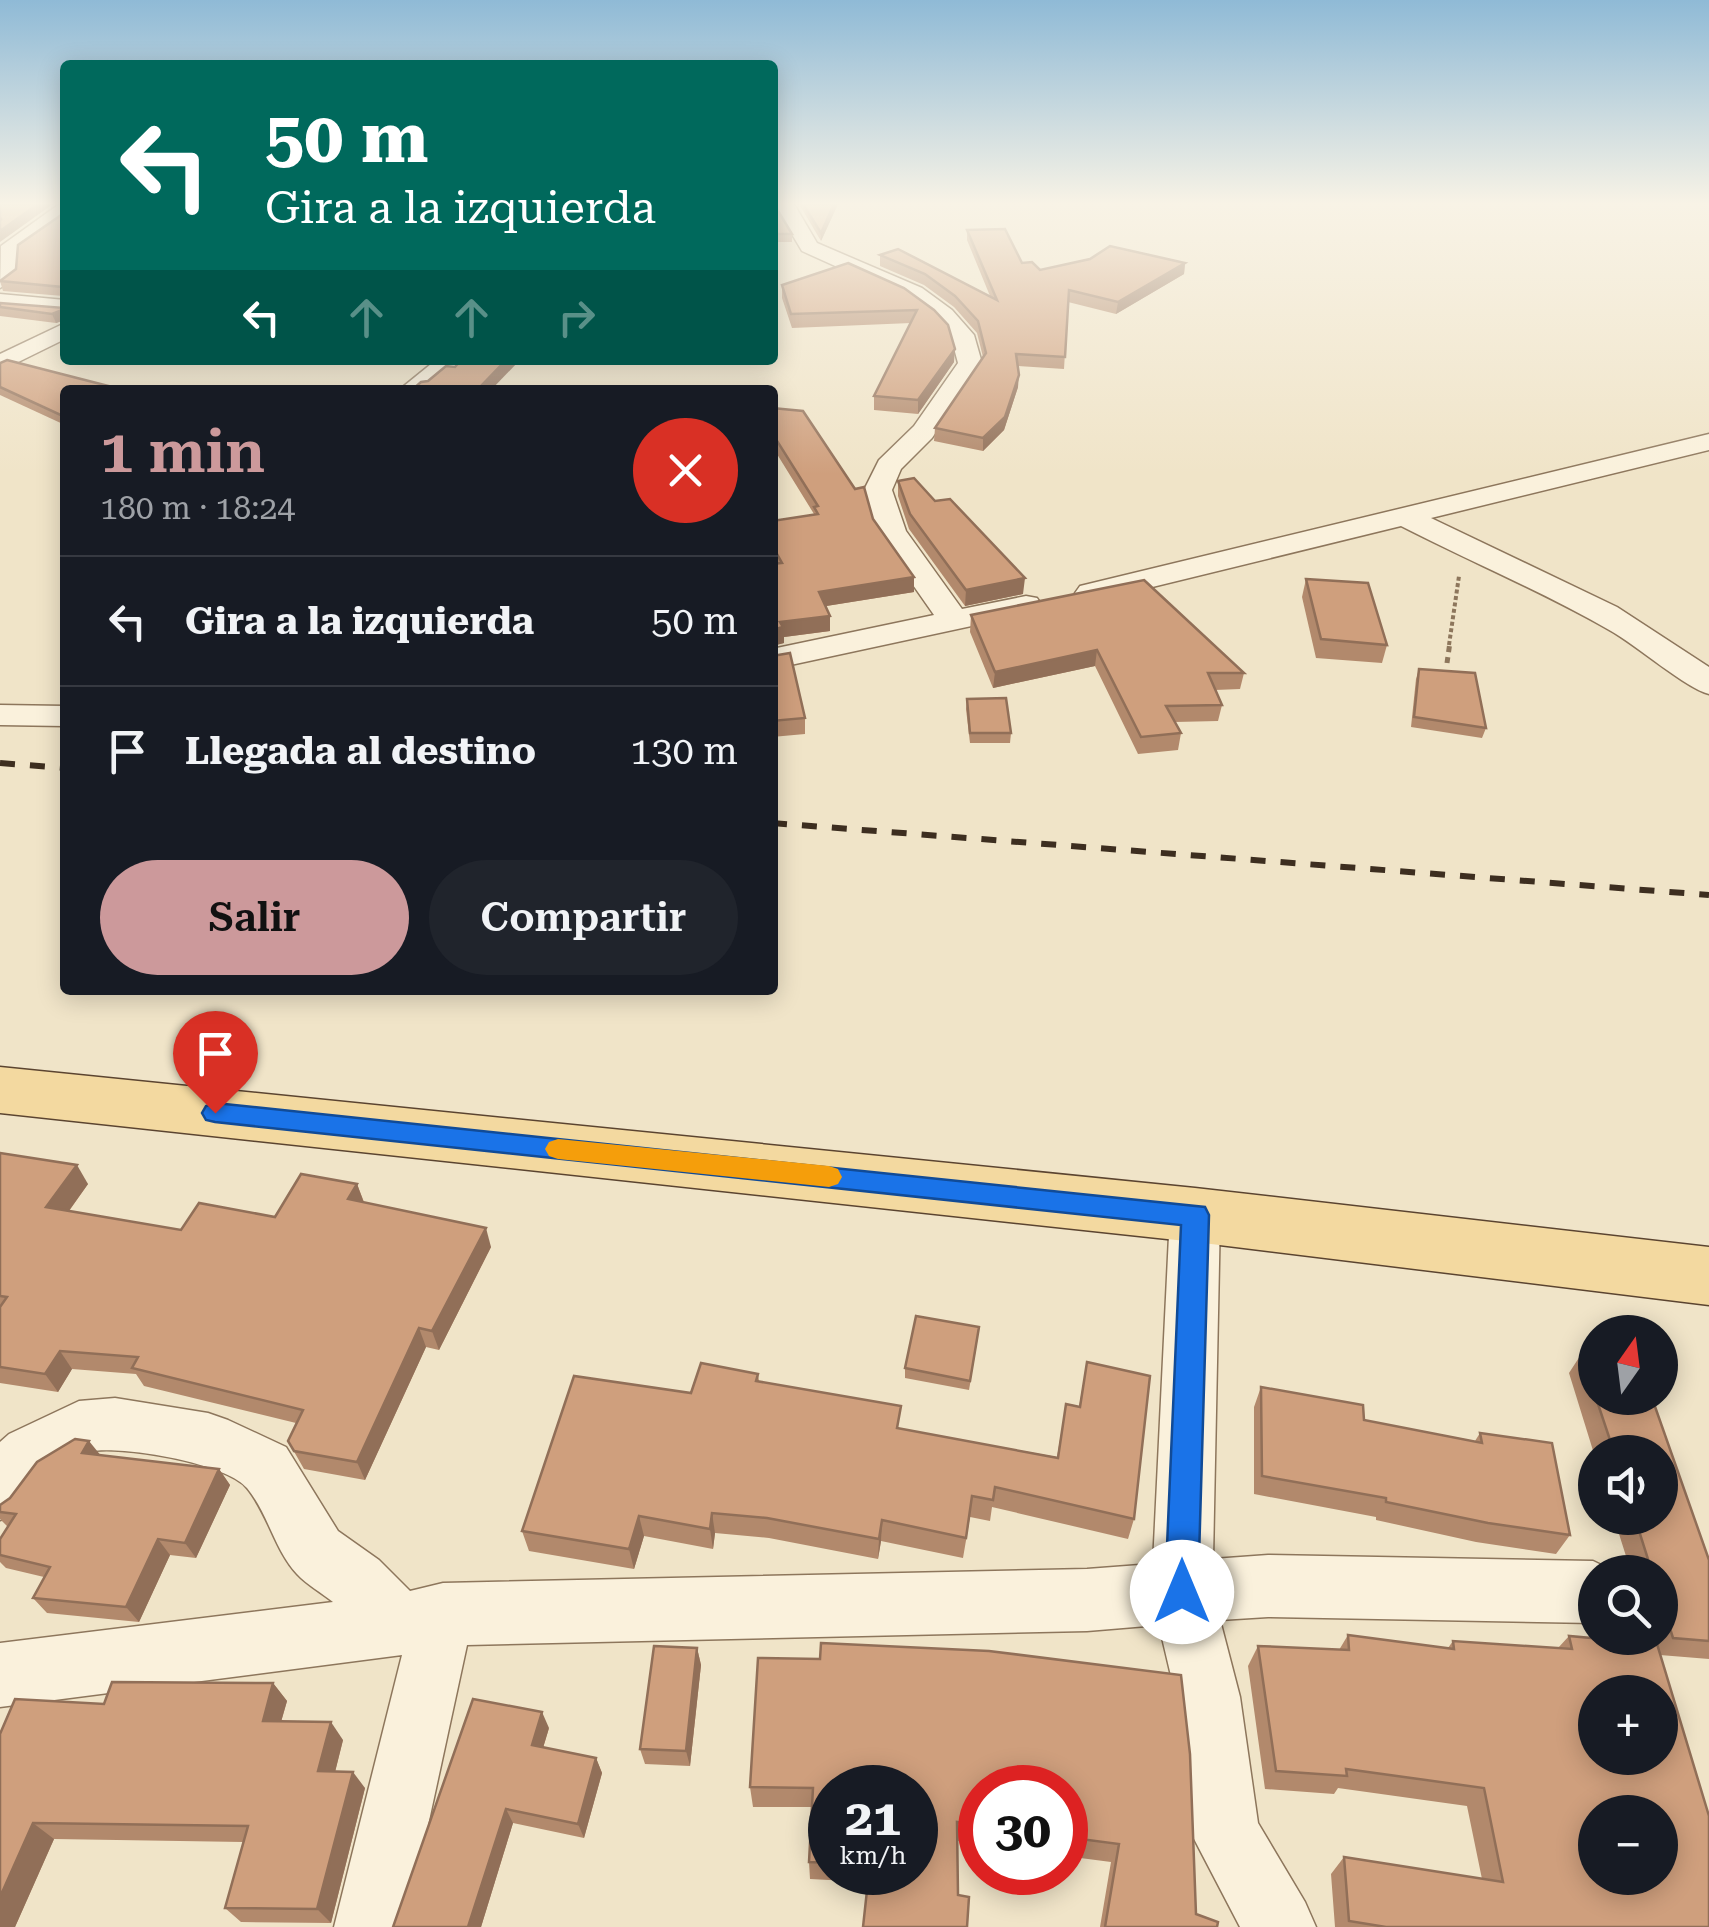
<!DOCTYPE html>
<html lang="es">
<head>
<meta charset="utf-8">
<style>
	body { margin:0; font-family:"Roboto Serif",serif; background:#20242c; color:#f1f3f6; height:100vh; display:flex; flex-direction:column; font-size:38px; white-space:nowrap }
	* { box-sizing:border-box; margin:0 }
	p { font-size:32px; color:#9ea1a6 }
	.icon { flex:none; width:55px; height:55px; fill:none; stroke:currentColor; stroke-width:2; stroke-linecap:round; stroke-linejoin:round }
	.map { position:relative; flex:1; overflow:hidden }
	.drawer { position:absolute; left:60px; top:385px; width:718px; height:610px; display:flex; flex-direction:column; background:#171b24; border-radius:10px; box-shadow:0 5px 25px #0003 }
	.drawer>* { flex:none }
	.guide { position:absolute; left:60px; top:60px; width:718px; height:305px; border-radius:10px; box-shadow:0 5px 25px #0003; background:#00695c; color:#fff; overflow:hidden }
	.needle { width:65px; rotate:14deg }
	.buttons { position:absolute; left:1578px; top:1315px; display:grid; gap:20px }
	.buttons a { display:grid; place-items:center; width:100px; height:100px; border-radius:50%; background:#171b24; box-shadow:0 5px 25px #0003; font-size:50px }
	.speed { position:absolute; left:808px; top:1765px; display:flex; gap:20px; font-size:50px; font-weight:700; text-align:center }
	.speed>* { display:grid; place-content:center; width:130px; height:130px; border-radius:50%; background:#171b24; box-shadow:0 5px 25px #0003; line-height:1 }
	.speed small { font-size:25px; font-weight:400 }
	.speed .limit { border:15px solid #d22; background:#fff; color:#111 }
	.pin { position:absolute; display:grid; place-items:center; width:85px; height:85px; color:#fff; margin:-102px -42px; border-radius:50% 50% 50% 0; rotate:-45deg; box-shadow:0 0 10px #0007 }
	.pin .icon { rotate:45deg }
	.me { position:absolute; width:110px; margin:-55px; rotate:0deg; stroke-linejoin:round; filter:drop-shadow(0 0 8px #0008) }
	.turn { display:flex; align-items:center; gap:35px; height:210px; padding:0 40px; font-size:45px }
	.turn .icon { width:130px; height:130px; stroke-width:2.5 }
	.turn b { display:block; font-size:70px; line-height:85px }
	.lanes { display:flex; align-items:center; height:95px; padding:0 40px; background:#0003; justify-content:center; gap:50px; direction:ltr }
	.lanes .off { opacity:.35 }
	.round { display:grid; place-items:center; flex:none; width:105px; height:105px; border-radius:52px; background:#20242c }
	.headline { display:flex; align-items:center; justify-content:space-between; height:170px; padding:0 40px }
	h1 { font-size:60px; font-weight:600; line-height:75px; color:#cc999b }
	.button { display:flex; gap:20px; margin-top:auto; padding:20px 40px }
	.button a { flex:1; height:115px; border-radius:60px; background:#cc999b; color:#111; font-size:40px; font-weight:600; line-height:115px; text-align:center }
	.button a+a { background:#20242c; color:#f1f3f6 }
	ul { padding:0; list-style:none }
	li { display:flex; align-items:center; gap:30px; height:130px; padding:0 40px; border-top:2px solid #363941 }
	li div { flex:1 }
	li b { display:block; font-size:38px }
	li em { font-style:normal }
	.map>svg:first-child { display:block }
	.lines { fill:none; stroke-linecap:round; stroke-linejoin:round }
	.minor-casing { stroke:#8d765c; stroke-width:3 }
	.primary-casing { stroke:#5b4430; stroke-width:3 }
	.path-far1 { stroke:#8d765c; stroke-width:4; stroke-dasharray:4 2.5; stroke-linecap:butt }
	.path { stroke:#8d765c; stroke-width:5; stroke-dasharray:6 5; stroke-linecap:butt }
	.minor { fill:#faf1dc; fill-rule:evenodd }
	.primary { fill:#f3d9a0; fill-rule:evenodd }
	.rail { stroke:#3d2e20; stroke-width:6; stroke-dasharray:15 15; stroke-linecap:butt }
	.wall { fill:#b2896c; fill-rule:evenodd }
	.shaded-wall { fill:#916f58 }
	.building { fill:#cf9f7d; stroke:#916f58; stroke-width:2.5; fill-rule:evenodd }
	.route { fill:#1a73e8; stroke:#114b97; stroke-width:2.5 }
	.slow { fill:#f59e0b }
</style>
</head>
<body>
<div class="map">
<svg width="1709" height="1927" viewBox="0 0 1709 1927">
	<rect width="100%" height="100%" fill="#f0e4c8"/>
	<g class="lines">
		<g class="minor-casing">
			<g id="minor">
				<path d="M 65,204 L 65,218 L 18,252 L 16,278 L 0,288 L 1,246 L 58,205 Z"/>
				<path d="M 774,204 L 794,204 L 817,243 L 922,288 L 952,310 L 974,335 L 982,363 L 932,438 L 901,469 L 892,490 L 906,531 L 962,609 L 1026,596 L 1037,598 L 1042,605 L 1037,612 L 772,669 L 772,649 L 934,615 L 876,532 L 864,490 L 879,460 L 914,426 L 958,363 L 951,337 L 936,320 L 906,298 L 802,251 Z"/>
				<path d="M 0,294 L 65,300 L 65,314 L 0,308 Z"/>
				<path d="M 65,323 L 65,339 L 0,371 L 0,354 Z"/>
				<path d="M 436,360 L 463,360 L 428,390 L 399,390 Z"/>
				<path d="M 1709,434 L 1709,450 L 1431,518 L 1617,607 L 1709,667 L 1709,694 C 1687,689 1636,645 1611,631 C 1544,592 1471,562 1401,526 L 1091,602 L 1080,600 L 1075,593 L 1080,586 Z"/>
				<path d="M 0,705 L 65,706 L 65,726 L 0,725 Z"/>
				<path d="M 1195,1194 L 1213,1200 L 1220,1215 L 1213,1559 L 1268,1555 L 1593,1561 L 1616,1572 L 1595,1572 L 1593,1623 L 1268,1617 L 1220,1620 L 1240,1697 L 1258,1823 L 1305,1902 L 1316,1927 L 1240,1927 L 1191,1833 L 1176,1697 L 1159,1625 L 1087,1631 L 467,1645 L 406,1927 L 334,1927 L 402,1655 L 0,1707 L 0,1643 L 333,1602 C 322,1593 307,1585 297,1574 C 275,1551 268,1513 247,1488 C 227,1463 118,1444 87,1452 C 56,1461 35,1485 21,1512 L 0,1520 L 0,1442 L 9,1434 L 79,1401 L 115,1398 L 208,1413 L 228,1420 L 286,1447 L 338,1531 L 379,1560 L 410,1591 L 443,1583 L 1087,1569 L 1153,1564 L 1170,1215 L 1177,1200 Z"/>
			</g>
		</g>
		<g class="primary-casing">
			<path id="primary" d="M 0,1067 L 1195,1188 L 1709,1247 L 1709,1305 L 1195,1242 L 0,1113 Z"/>
		</g>
		<path class="path-far1" d="M 1449,645 L 1459,576"/>
		<path class="path" d="M 1447,663 L 1450,642"/>
		<use href="#minor" class="minor"/>
		<use href="#primary" class="primary"/>
		<g class="rail">
			<path d="M 0,763 L 65,768"/>
			<path d="M 772,823 L 1709,895"/>
		</g>
	</g>
	<g class="wall">
		<path d="M 65,204 L 65,320 L 56,323 L 0,316 L 0,303 L 64,308 L 63,296 L 3,291 L 0,281 L 16,269 L 64,213 Z"/>
		<path d="M 772,204 L 792,234 L 792,242 L 772,242 Z"/>
		<path d="M 799,204 L 838,204 L 821,241 Z"/>
		<path d="M 967,230 L 1022,263 L 1040,270 L 1185,263 L 1184,274 L 1116,314 L 1068,302 L 1064,369 L 1018,366 L 1018,387 L 1004,430 L 983,451 L 934,441 L 935,428 L 983,357 L 977,333 L 954,307 L 924,285 L 880,266 L 880,255 L 990,296 L 967,240 Z"/>
		<path d="M 782,285 L 904,288 L 954,362 L 918,414 L 874,410 L 874,396 L 911,323 L 792,328 L 782,298 Z"/>
		<path d="M 0,363 L 65,390 L 65,425 L 0,395 Z"/>
		<path d="M 772,408 L 873,519 L 914,577 L 914,592 L 826,606 L 830,616 L 830,631 L 784,637 L 784,643 L 772,646 L 772,564 L 775,564 L 772,559 L 772,521 L 814,514 L 772,446 Z"/>
		<path d="M 898,481 L 1023,594 L 965,606 L 909,529 L 898,496 Z"/>
		<path d="M 1306,579 L 1387,645 L 1382,663 L 1316,658 L 1302,597 Z"/>
		<path d="M 971,615 L 1244,673 L 1240,689 L 1215,690 L 1222,705 L 1218,721 L 1175,722 L 1181,733 L 1178,750 L 1138,754 L 1095,666 L 993,688 L 970,632 Z"/>
		<path d="M 772,656 L 805,718 L 805,734 L 772,737 Z"/>
		<path d="M 1419,669 L 1486,728 L 1482,738 L 1411,727 L 1416,679 Z"/>
		<path d="M 967,699 L 1011,733 L 1010,743 L 970,743 L 966,709 Z"/>
		<path d="M 0,1153 L 88,1184 L 69,1211 L 181,1230 L 275,1217 L 357,1184 L 364,1202 L 491,1247 L 439,1350 L 426,1347 L 365,1480 L 304,1469 L 288,1441 L 296,1423 L 144,1386 L 136,1374 L 72,1369 L 58,1392 L 0,1383 Z"/>
		<path d="M 978,1337 L 969,1390 L 905,1378 L 905,1368 Z"/>
		<path d="M 1582,1353 L 1595,1354 L 1595,1398 L 1652,1398 L 1709,1560 L 1709,1659 L 1660,1655 L 1709,1927 L 1335,1927 L 1331,1874 L 1344,1857 L 1482,1879 L 1467,1806 L 1338,1788 L 1334,1794 L 1265,1789 L 1248,1666 L 1258,1646 L 1339,1650 L 1348,1635 L 1448,1648 L 1453,1641 L 1558,1648 L 1569,1636 L 1653,1644 L 1651,1638 L 1660,1638 L 1660,1572 L 1631,1572 L 1614,1518 L 1660,1518 L 1660,1452 L 1595,1452 L 1595,1457 L 1569,1373 Z"/>
		<path d="M 1087,1362 L 1134,1519 L 1128,1539 L 992,1507 L 990,1521 L 970,1517 L 963,1558 L 881,1541 L 878,1559 L 769,1538 L 715,1533 L 713,1549 L 644,1536 L 634,1569 L 529,1551 L 522,1531 L 691,1393 L 758,1374 L 759,1381 L 900,1429 L 1057,1457 L 1066,1404 L 1079,1407 Z"/>
		<path d="M 1261,1387 L 1364,1420 L 1475,1441 L 1480,1433 L 1570,1535 L 1556,1554 L 1476,1542 L 1376,1520 L 1376,1517 L 1254,1494 L 1254,1407 Z"/>
		<path d="M 100,1455 L 219,1469 L 230,1485 L 196,1558 L 170,1555 L 139,1622 L 47,1613 L 33,1598 L 44,1577 L 6,1568 L 0,1562 L 0,1539 L 8,1527 L 0,1519 L 0,1505 L 10,1498 Z"/>
		<path d="M 821,1643 L 989,1651 L 1181,1675 L 1190,1754 L 1196,1914 L 1218,1922 L 1217,1927 L 1100,1927 L 1111,1862 L 1065,1856 L 1065,1788 L 980,1788 L 980,1845 L 958,1841 L 958,1895 L 969,1897 L 967,1927 L 863,1927 L 868,1882 L 810,1879 L 809,1862 L 812,1807 L 753,1807 L 750,1787 L 758,1658 L 820,1659 ZM 830,1788 L 915,1788 L 915,1872 L 830,1872 Z"/>
		<path d="M 697,1648 L 701,1665 L 690,1766 L 645,1764 L 640,1749 Z"/>
		<path d="M 273,1683 L 287,1701 L 281,1722 L 343,1740 L 335,1772 L 365,1788 L 331,1923 L 241,1922 L 225,1908 L 243,1842 L 54,1839 L 15,1927 L 0,1927 L 0,1734 L 104,1704 Z"/>
		<path d="M 549,1728 L 543,1748 L 596,1758 L 602,1773 L 584,1838 L 513,1823 L 481,1927 L 393,1927 Z"/>
	</g>
	<g class="shaded-wall">
		<path d="M 38,204 L 53,204 L 0,242 L 0,231 Z"/>
		<path d="M 834,204 L 838,204 L 821,241 L 821,233 Z"/>
		<path d="M 1185,263 L 1184,274 L 1116,314 L 1118,302 Z"/>
		<path d="M 62,310 L 65,320 L 56,323 L 52,314 Z"/>
		<path d="M 955,349 L 954,362 L 918,414 L 918,400 Z"/>
		<path d="M 506,360 L 520,360 L 491,390 L 477,390 Z"/>
		<path d="M 1019,375 L 1018,387 L 1004,430 L 983,451 L 983,438 Z"/>
		<path d="M 914,577 L 914,592 L 820,607 L 819,592 Z"/>
		<path d="M 1025,578 L 1023,594 L 965,606 L 966,590 Z"/>
		<path d="M 830,616 L 830,631 L 784,637 L 784,643 L 772,646 L 772,630 L 780,622 Z"/>
		<path d="M 1097,650 L 1095,666 L 993,688 L 995,672 Z"/>
		<path d="M 77,1165 L 88,1184 L 58,1226 L 46,1207 Z"/>
		<path d="M 357,1184 L 364,1203 L 348,1199 Z"/>
		<path d="M 486,1228 L 491,1247 L 439,1350 L 432,1331 Z"/>
		<path d="M 419,1328 L 426,1347 L 365,1480 L 357,1462 Z"/>
		<path d="M 60,1351 L 72,1369 L 58,1392 L 45,1374 Z"/>
		<path d="M 89,1441 L 102,1457 L 82,1453 Z"/>
		<path d="M 219,1469 L 230,1485 L 196,1558 L 185,1543 Z"/>
		<path d="M 712,1513 L 715,1533 L 713,1549 L 710,1529 Z"/>
		<path d="M 639,1516 L 644,1536 L 634,1569 L 629,1549 Z"/>
		<path d="M 882,1520 L 881,1541 L 878,1559 L 879,1539 Z"/>
		<path d="M 158,1539 L 170,1555 L 139,1622 L 126,1607 Z"/>
		<path d="M 697,1648 L 701,1665 L 690,1766 L 686,1751 Z"/>
		<path d="M 273,1683 L 287,1701 L 276,1739 L 263,1721 Z"/>
		<path d="M 542,1712 L 549,1728 L 539,1761 L 532,1745 Z"/>
		<path d="M 331,1722 L 343,1740 L 331,1788 L 318,1771 Z"/>
		<path d="M 596,1758 L 602,1773 L 584,1838 L 578,1824 Z"/>
		<path d="M 353,1772 L 365,1788 L 331,1923 L 317,1909 Z"/>
		<path d="M 506,1809 L 513,1823 L 481,1927 L 468,1927 Z"/>
		<path d="M 33,1823 L 54,1839 L 15,1927 L 0,1927 L 0,1897 Z"/>
	</g>
	<g class="building">
		<path d="M 0,204 L 38,204 L 0,231 L 0,220 L 2,219 L 0,219 Z"/>
		<path d="M 65,204 L 65,315 L 62,310 L 52,314 L 0,307 L 0,303 L 64,308 L 62,287 L 0,281 L 16,269 L 18,245 L 64,213 Z"/>
		<path d="M 772,204 L 774,204 L 792,234 L 772,234 Z"/>
		<path d="M 803,204 L 834,204 L 821,233 Z"/>
		<path d="M 1005,229 L 1022,263 L 1032,262 L 1040,270 L 1090,259 L 1110,246 L 1185,263 L 1118,302 L 1069,290 L 1065,357 L 1016,354 L 1019,375 L 1005,417 L 983,438 L 935,428 L 986,353 L 978,321 L 955,296 L 925,274 L 880,255 L 898,249 L 997,300 L 967,230 Z"/>
		<path d="M 848,263 L 904,288 L 934,310 L 948,325 L 955,349 L 918,400 L 874,396 L 917,310 L 791,314 L 782,285 Z"/>
		<path d="M 7,360 L 124,390 L 65,390 L 65,417 L 0,387 L 0,363 Z"/>
		<path d="M 461,360 L 506,360 L 477,390 L 412,390 L 421,382 L 428,381 L 446,366 L 455,367 Z"/>
		<path d="M 772,408 L 803,411 L 855,489 L 864,487 L 873,519 L 914,577 L 819,592 L 830,616 L 780,622 L 783,627 L 772,630 L 772,564 L 782,563 L 772,545 L 772,521 L 818,514 L 814,507 L 818,506 L 772,433 Z"/>
		<path d="M 914,478 L 935,501 L 950,499 L 1025,578 L 966,590 L 910,514 L 898,481 Z"/>
		<path d="M 1306,579 L 1368,583 L 1387,645 L 1321,639 Z"/>
		<path d="M 1144,580 L 1244,673 L 1208,673 L 1222,705 L 1166,706 L 1181,733 L 1141,737 L 1097,650 L 995,672 L 971,615 Z"/>
		<path d="M 790,653 L 805,718 L 772,721 L 772,656 Z"/>
		<path d="M 1419,669 L 1475,673 L 1486,728 L 1414,717 Z"/>
		<path d="M 1006,698 L 1011,733 L 970,733 L 967,699 Z"/>
		<path d="M 0,1153 L 77,1165 L 46,1207 L 181,1230 L 199,1203 L 275,1217 L 301,1174 L 357,1184 L 348,1199 L 486,1228 L 432,1331 L 419,1328 L 357,1462 L 294,1451 L 288,1441 L 303,1410 L 132,1368 L 138,1357 L 60,1351 L 45,1374 L 0,1367 L 0,1307 L 7,1297 L 0,1296 Z"/>
		<path d="M 916,1316 L 979,1327 L 970,1381 L 905,1368 Z"/>
		<path d="M 1582,1353 L 1595,1354 L 1595,1395 Z"/>
		<path d="M 1087,1362 L 1150,1376 L 1134,1519 L 995,1487 L 993,1500 L 972,1496 L 966,1538 L 882,1520 L 879,1539 L 767,1518 L 712,1513 L 710,1529 L 639,1516 L 629,1549 L 522,1531 L 574,1376 L 691,1393 L 701,1363 L 758,1374 L 756,1381 L 901,1406 L 897,1428 L 1058,1458 L 1066,1404 L 1080,1407 Z"/>
		<path d="M 1261,1387 L 1363,1405 L 1364,1420 L 1482,1443 L 1480,1433 L 1552,1443 L 1570,1535 L 1488,1523 L 1386,1502 L 1386,1498 L 1262,1476 Z"/>
		<path d="M 1596,1398 L 1652,1398 L 1709,1560 L 1709,1641 L 1673,1638 L 1660,1597 L 1660,1572 L 1652,1572 L 1635,1518 L 1660,1518 L 1660,1452 L 1614,1452 Z"/>
		<path d="M 75,1439 L 89,1441 L 82,1453 L 219,1469 L 185,1543 L 158,1539 L 126,1607 L 33,1598 L 50,1567 L 0,1555 L 0,1539 L 16,1514 L 0,1512 L 0,1505 L 10,1498 L 37,1462 Z"/>
		<path d="M 1348,1635 L 1454,1649 L 1453,1641 L 1572,1649 L 1569,1636 L 1657,1644 L 1709,1816 L 1709,1927 L 1386,1927 L 1349,1921 L 1344,1857 L 1503,1882 L 1484,1788 L 1346,1769 L 1347,1776 L 1276,1771 L 1258,1646 L 1349,1650 ZM 1595,1692 L 1660,1692 L 1660,1758 L 1595,1758 ZM 1595,1812 L 1660,1812 L 1660,1878 L 1595,1878 Z"/>
		<path d="M 821,1643 L 989,1651 L 1181,1675 L 1190,1754 L 1196,1914 L 1218,1922 L 1217,1927 L 1105,1927 L 1119,1844 L 1065,1837 L 1065,1788 L 980,1788 L 980,1825 L 957,1822 L 958,1895 L 969,1897 L 967,1927 L 863,1927 L 869,1872 L 915,1872 L 915,1788 L 830,1788 L 830,1863 L 809,1862 L 813,1788 L 750,1787 L 758,1658 L 820,1659 Z"/>
		<path d="M 654,1646 L 697,1648 L 686,1751 L 640,1749 Z"/>
		<path d="M 112,1682 L 273,1683 L 263,1721 L 331,1722 L 318,1771 L 353,1772 L 317,1909 L 225,1908 L 248,1826 L 33,1823 L 0,1897 L 0,1734 L 15,1699 L 104,1704 Z"/>
		<path d="M 473,1699 L 542,1712 L 532,1745 L 596,1758 L 578,1824 L 506,1809 L 468,1927 L 393,1927 Z"/>
	</g>
	<linearGradient id="sky" x2="0" y2="1"><stop stop-color="#8fbad6"/><stop offset="0.43" stop-color="#f8f3e6"/><stop offset="1" stop-color="#f8f3e6" stop-opacity="0"/></linearGradient>
	<rect width="1709" height="474" fill="url(#sky)"/>
	<path class="route" d="M 215,1103 L 1205,1207 L 1209,1215 L 1198,1592 L 1193,1604 L 1182,1608 L 1170,1604 L 1165,1592 L 1181,1225 L 215,1122 L 206,1120 L 202,1113 L 206,1106 Z"/>
	<path class="slow" d="M 558,1139 L 829,1166 L 838,1169 L 842,1177 L 838,1184 L 829,1187 L 558,1159 L 549,1156 L 545,1149 L 549,1142 Z"/>
</svg>
<div class="buttons">
<a><svg class="needle" viewBox="-14 -14 28 28"><path d="M0-13l5 13h-10z" fill="#e53935"/><path d="M0 13l5-13h-10z" fill="#9ea1a6"/></svg></a>
<a><svg class="icon" aria-label="sound" viewBox="0 0 24 24"><path d="M4 9h4l5-4v14l-5-4H4zM17 9q2 3 0 6"/></svg></a>
<a><svg class="icon" aria-label="search" viewBox="0 0 24 24"><circle cx="10" cy="10" r="6"/><path d="M15 15l6 6"/></svg></a>
<a>+</a>
<a>−</a>
</div>
<div class="speed"><div>21<small>km/h</small></div><div class="limit">30</div></div>
<div class="pin" style="left:215px;top:1113px;background:#d93025"><svg class="icon" aria-label="arrive" viewBox="0 0 24 24"><path d="M6 21V4h12l-3 4 3 4H6"/></svg></div>
<svg class="me" style="left:1182px;top:1592px" viewBox="-20 -20 40 40"><circle r="19" fill="#fff"/><path d="M0-13L10 11 0 6-10 11z" fill="#1a73e8"/></svg>
<div class="guide">
<div class="turn"><svg class="icon" aria-label="left" viewBox="0 0 24 24"><path d="M17 20v-9H6M10 6l-5 5 5 5"/></svg><div><b>50 m</b>Gira a la izquierda</div></div>
<div class="lanes"><svg class="icon" aria-label="left" viewBox="0 0 24 24"><path d="M17 20v-9H6M10 6l-5 5 5 5"/></svg><svg class="icon off" aria-label="ahead" viewBox="0 0 24 24"><path d="M12 20V5M6 11l6-6 6 6"/></svg><svg class="icon off" aria-label="ahead" viewBox="0 0 24 24"><path d="M12 20V5M6 11l6-6 6 6"/></svg><svg class="icon off" aria-label="right" viewBox="0 0 24 24"><path d="M7 20v-9h11M14 6l5 5-5 5"/></svg></div>
</div>
<section class="drawer">
<div class="headline"><div><h1>1 min</h1><p>180 m · 18:24</p></div><a class="round" style="background:#d93025;color:#fff"><svg class="icon" aria-label="close" viewBox="0 0 24 24"><path d="M6 6l12 12M18 6L6 18"/></svg></a></div>
<ul>
<li><svg class="icon" aria-label="left" viewBox="0 0 24 24"><path d="M17 20v-9H6M10 6l-5 5 5 5"/></svg><div><b>Gira a la izquierda</b></div><em>50 m</em></li>
<li><svg class="icon" aria-label="arrive" viewBox="0 0 24 24"><path d="M6 21V4h12l-3 4 3 4H6"/></svg><div><b>Llegada al destino</b></div><em>130 m</em></li>
</ul>
<div class="button"><a>Salir</a><a>Compartir</a></div>
</section>
</div>
</body>
</html>
